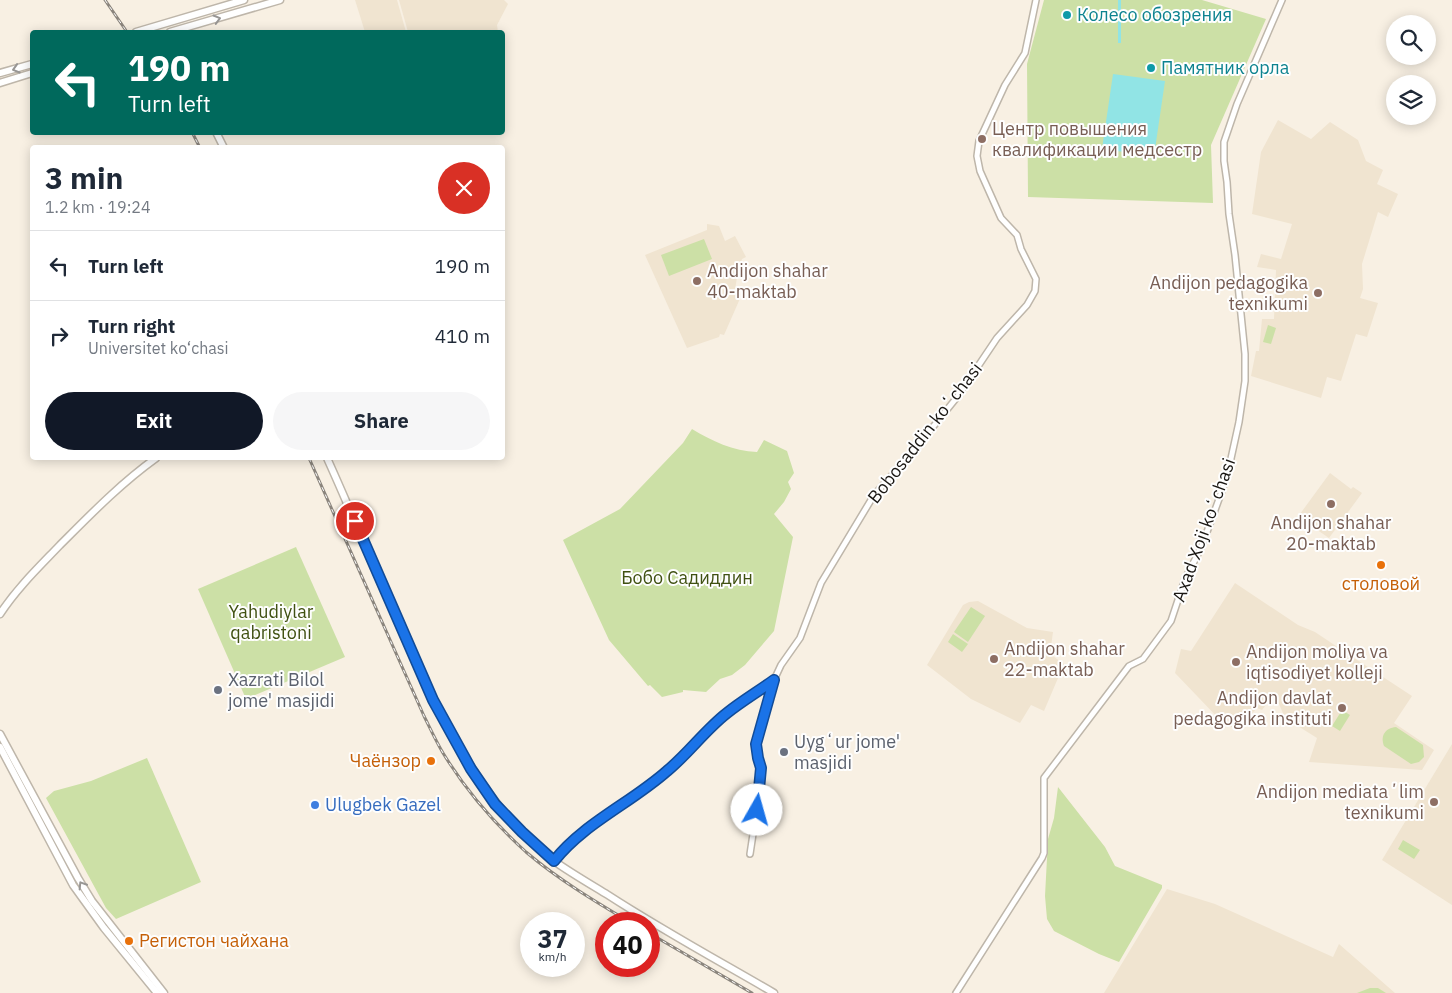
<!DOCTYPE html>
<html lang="en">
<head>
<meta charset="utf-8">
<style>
	body { margin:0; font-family:"IBM Plex Sans",sans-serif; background:#f6f6f7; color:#1f2937; height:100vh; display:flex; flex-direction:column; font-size:19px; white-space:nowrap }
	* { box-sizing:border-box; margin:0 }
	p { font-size:16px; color:#747a83 }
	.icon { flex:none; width:28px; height:28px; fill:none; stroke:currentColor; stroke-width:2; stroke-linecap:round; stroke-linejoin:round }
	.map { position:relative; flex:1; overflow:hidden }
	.panel { position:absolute; left:30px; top:145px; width:475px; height:315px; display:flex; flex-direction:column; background:#fff; border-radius:5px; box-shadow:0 2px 12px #0003 }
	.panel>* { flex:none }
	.top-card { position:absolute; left:30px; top:30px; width:475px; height:105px; border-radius:5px; box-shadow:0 2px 12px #0003; background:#00695c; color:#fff; overflow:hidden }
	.buttons { position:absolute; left:1386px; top:15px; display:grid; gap:10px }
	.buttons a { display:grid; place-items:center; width:50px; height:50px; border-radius:50%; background:#fff; box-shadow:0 2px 12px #0003; font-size:25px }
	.speed { position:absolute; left:520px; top:912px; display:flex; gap:10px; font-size:25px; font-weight:700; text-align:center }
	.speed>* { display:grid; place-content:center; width:65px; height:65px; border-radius:50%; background:#fff; box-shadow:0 2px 12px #0003; line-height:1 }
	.speed small { font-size:12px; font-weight:400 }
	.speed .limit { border:8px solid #d22; background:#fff; color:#111 }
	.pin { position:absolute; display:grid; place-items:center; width:42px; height:42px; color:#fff; margin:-21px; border:2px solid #fff; border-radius:50%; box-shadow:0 1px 5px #0007 }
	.me { position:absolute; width:55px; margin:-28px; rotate:7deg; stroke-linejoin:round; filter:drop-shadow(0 0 4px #0008) }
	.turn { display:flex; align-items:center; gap:18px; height:105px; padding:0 15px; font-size:22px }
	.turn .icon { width:65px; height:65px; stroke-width:2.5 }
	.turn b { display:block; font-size:35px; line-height:42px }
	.round { display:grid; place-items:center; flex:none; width:52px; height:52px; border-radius:26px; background:#f6f6f7 }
	.head { display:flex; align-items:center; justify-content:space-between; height:85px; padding:0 15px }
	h1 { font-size:30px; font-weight:700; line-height:38px }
	.primary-button { display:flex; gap:10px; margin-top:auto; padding:10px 15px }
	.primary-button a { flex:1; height:58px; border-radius:30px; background:#111827; color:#fff; font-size:20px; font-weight:700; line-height:58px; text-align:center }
	.primary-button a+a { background:#f6f6f7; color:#1f2937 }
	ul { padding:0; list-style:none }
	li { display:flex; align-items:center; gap:15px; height:70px; padding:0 15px; border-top:1px solid #e0e1e3 }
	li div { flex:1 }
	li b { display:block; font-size:19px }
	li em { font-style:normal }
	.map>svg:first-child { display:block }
	.built { fill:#f0e4d0 }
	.green { fill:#cce0a6 }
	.water { fill:#91e4e5 }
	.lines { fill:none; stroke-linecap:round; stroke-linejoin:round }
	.minor-casing { stroke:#beb6aa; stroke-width:8 }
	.major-casing { stroke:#beb6aa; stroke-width:9 }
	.minor { stroke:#fff; stroke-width:5 }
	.major { stroke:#fff; stroke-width:6 }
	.rail-casing { stroke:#8b857d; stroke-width:3 }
	.rail { stroke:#fefefe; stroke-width:1; stroke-dasharray:4; stroke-linecap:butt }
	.oneway { stroke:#989694 }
	.route-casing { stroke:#114b97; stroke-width:12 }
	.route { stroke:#1a73e8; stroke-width:9 }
	.culture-dot { fill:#0f9aa8; stroke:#fefefe; stroke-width:2 }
	.education-dot { fill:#8d6e63; stroke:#fefefe; stroke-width:2 }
	.food-dot { fill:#e8710a; stroke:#fefefe; stroke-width:2 }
	.worship-dot { fill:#6b7280; stroke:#fefefe; stroke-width:2 }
	.shop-dot { fill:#3f7fe0; stroke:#fefefe; stroke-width:2 }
	.labels { text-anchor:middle; stroke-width:4; stroke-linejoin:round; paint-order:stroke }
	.culture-label { font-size:18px; fill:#0d838f; stroke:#fefefe; text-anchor:start }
	.education-label { font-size:18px; fill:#785e54; stroke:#fefefe; text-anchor:start }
	.street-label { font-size:18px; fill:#191612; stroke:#fefefe }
	.park-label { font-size:18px; fill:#405112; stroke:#fefefe }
	.food-label { font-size:18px; fill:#c56008; stroke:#fefefe }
	.worship-label { font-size:18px; fill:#5b616d; stroke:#fefefe; text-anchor:start }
	.shop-label { font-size:18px; fill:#366cbe; stroke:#fefefe; text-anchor:start }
</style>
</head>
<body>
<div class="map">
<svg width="1452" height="993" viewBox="0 0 1452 993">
	<rect width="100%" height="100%" fill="#f8f0e3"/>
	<g class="built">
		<path d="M 355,0 L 397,0 L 406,32 L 365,32 Z"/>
		<path d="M 399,0 L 504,0 L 508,4 L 497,25 L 498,32 L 408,32 Z"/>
		<path d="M 1278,120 L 1311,139 L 1330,122 L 1358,140 L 1366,161 L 1383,170 L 1377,184 L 1398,194 L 1388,217 L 1378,212 L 1362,264 L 1363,289 L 1360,298 L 1378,303 L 1367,337 L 1356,334 L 1341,381 L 1327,377 L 1321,398 L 1251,376 L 1256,351 L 1259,351 L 1262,319 L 1274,319 L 1276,270 L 1257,267 L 1261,254 L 1281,259 L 1292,224 L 1252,214 L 1261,152 Z"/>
		<path d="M 707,224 L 719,226 L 725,241 L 735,236 L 746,257 L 742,259 L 738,271 L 735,290 L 742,294 L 724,335 L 720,334 L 719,337 L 687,348 L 645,255 L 707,230 Z"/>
		<path d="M 1330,473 L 1351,489 L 1353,487 L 1362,493 L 1329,538 L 1310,525 L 1312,522 L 1300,514 Z"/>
		<path d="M 1235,583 L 1298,625 L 1315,632 L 1345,652 L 1412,696 L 1394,723 L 1434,750 L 1422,770 L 1309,762 L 1317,738 L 1285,718 L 1276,697 L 1273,696 L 1262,710 L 1257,708 L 1238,729 L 1218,723 L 1220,720 L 1175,673 L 1181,649 L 1191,651 Z"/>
		<path d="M 978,601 L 1027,628 L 1053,632 L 1050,654 L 1064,664 L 1044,711 L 1031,705 L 1020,723 L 971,699 L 927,665 L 963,605 L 969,602 Z"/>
		<path d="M 1452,744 L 1452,905 L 1382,860 Z"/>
		<path d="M 1167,889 L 1215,904 L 1333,957 L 1339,944 L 1395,993 L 1104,993 Z"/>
	</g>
	<g class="green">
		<path d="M 1044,0 L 1202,0 L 1266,19 L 1211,145 L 1213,203 L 1028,197 L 1027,64 Z"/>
		<path d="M 704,239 L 712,259 L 669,276 L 661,255 Z"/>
		<path d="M 1268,325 L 1276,328 L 1271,344 L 1263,342 Z"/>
		<path d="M 692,429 C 712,441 733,451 757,452 L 764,440 L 787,451 L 794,473 L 788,482 L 791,489 L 784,502 L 774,514 L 793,537 L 774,631 L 745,665 L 732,675 L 720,679 L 706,692 L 683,690 L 683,692 L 662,697 L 650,685 L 648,686 L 609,640 L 563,540 L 620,509 L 683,443 Z"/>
		<path d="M 296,547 L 345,657 L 246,699 L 198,589 Z"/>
		<path d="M 971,607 L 985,616 L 968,642 L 954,632 Z"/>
		<path d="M 953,634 L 968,644 L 962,652 L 948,642 Z"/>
		<path d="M 1342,710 L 1350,715 L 1340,731 L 1332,726 Z"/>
		<path d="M 1396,727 L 1423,745 L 1424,757 L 1419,762 L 1411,764 L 1384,746 C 1380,736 1385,728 1396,727 Z"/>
		<path d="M 147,758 L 201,882 L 116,919 L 106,908 L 46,798 L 54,791 L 91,781 Z"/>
		<path d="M 1058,787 L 1105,847 L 1115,866 L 1162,885 L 1162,888 L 1119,962 L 1099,954 L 1054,931 L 1047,919 L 1045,896 L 1048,839 L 1054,818 Z"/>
		<path d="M 1403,840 L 1420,850 L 1414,859 L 1398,849 Z"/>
		<path d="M 1370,988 L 1378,988 L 1386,993 L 1357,993 Z"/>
	</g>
	<g class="water">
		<rect x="1118" y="0" width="3" height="43"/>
		<path d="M 1113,74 L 1165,81 L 1154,156 L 1102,149 Z"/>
	</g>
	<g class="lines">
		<g class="minor-casing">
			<g id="minor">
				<path d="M 750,854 L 761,781 L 761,767 L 758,758 L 756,744 L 759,730 L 774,680 L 781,665 L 800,638 L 821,583 L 874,495 L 911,454 L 958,396 L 997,338 L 1027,305 L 1035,291 L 1036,279 L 1021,249 L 1017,235 L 1001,218 L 980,171 L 977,156 L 979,141 L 1005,85 L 1025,53 L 1036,0"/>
				<path d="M 554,861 C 584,823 631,803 667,772 C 688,754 705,731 727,713 C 741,701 758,691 774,680"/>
				<path d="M 956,993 L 1042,858 L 1044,853 L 1044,778 L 1129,666 L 1143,659 L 1171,621 L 1185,579 L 1201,548 L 1211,521 L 1223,488 L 1230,463 L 1239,422 L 1245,381 L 1245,354 L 1235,255 L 1229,214 L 1227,182 L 1224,161 L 1224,142 L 1237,104 L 1282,0"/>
			</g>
		</g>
		<g class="major-casing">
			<g id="major">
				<path d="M 136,32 L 244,0"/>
				<path d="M 170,32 L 280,0"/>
				<path d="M 0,73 L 32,64"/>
				<path d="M 0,83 L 32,73"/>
				<path d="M 216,132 L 224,148"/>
				<path d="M 327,458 C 356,522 382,587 411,651 C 446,729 485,807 554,861 C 571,873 590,884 608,895 C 662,930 719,961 774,993"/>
				<path d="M 0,614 C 17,588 39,567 60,545 C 91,514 120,484 156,458"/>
				<path d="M 0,734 L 78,878 L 92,901 L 164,993"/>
				<path d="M 0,747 L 73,885 L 104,928 L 157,993"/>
			</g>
		</g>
		<use href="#minor" class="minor"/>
		<use href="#major" class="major"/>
		<g class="rail-casing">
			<g id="rail">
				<path d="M 105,0 L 127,32"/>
				<path d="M 192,132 L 200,148"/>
				<path d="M 309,458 L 424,716 C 430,728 436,741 443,753 C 465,789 495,824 526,852 C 559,880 596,902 633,924"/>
				<path d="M 649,933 L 752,993"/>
			</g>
		</g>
		<use href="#rail" class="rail"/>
	</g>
	<defs><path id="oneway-chevron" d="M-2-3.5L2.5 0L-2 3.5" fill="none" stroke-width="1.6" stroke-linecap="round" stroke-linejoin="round" transform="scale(1.25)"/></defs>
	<g class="oneway">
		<use href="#oneway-chevron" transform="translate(217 19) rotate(-16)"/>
		<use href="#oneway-chevron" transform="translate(16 69) rotate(163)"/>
		<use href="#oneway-chevron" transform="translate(82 885) rotate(-122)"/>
	</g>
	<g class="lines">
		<g class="route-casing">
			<path id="route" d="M 355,521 L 433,700 L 471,769 L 495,804 L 522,832 L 554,861 C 584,823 631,803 667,771 C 689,753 705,730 727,713 C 742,701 759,691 774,680 L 756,744 L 758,758 L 761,768 L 757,810"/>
		</g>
		<use href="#route" class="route"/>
	</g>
	<g class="culture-dot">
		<circle cx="1067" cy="15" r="5"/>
		<circle cx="1151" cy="68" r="5"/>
	</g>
	<g class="education-dot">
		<circle cx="982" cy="139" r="5"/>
		<circle cx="697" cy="281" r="5"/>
		<circle cx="1318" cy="293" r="5"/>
		<circle cx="1331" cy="504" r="5"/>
		<circle cx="994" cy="659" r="5"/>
		<circle cx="1236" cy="662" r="5"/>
		<circle cx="1342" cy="708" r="5"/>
		<circle cx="1434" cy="802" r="5"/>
	</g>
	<g class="food-dot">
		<circle cx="1381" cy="565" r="5"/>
		<circle cx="431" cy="761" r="5"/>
		<circle cx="129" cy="941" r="5"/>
	</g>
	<g class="worship-dot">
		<circle cx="218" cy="690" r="5"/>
		<circle cx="784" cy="752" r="5"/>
	</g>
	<circle class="shop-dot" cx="315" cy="805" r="5"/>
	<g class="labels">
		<g class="culture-label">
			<text x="1077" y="21">Колесо обозрения</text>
			<text x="1161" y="74">Памятник орла</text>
		</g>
		<g class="education-label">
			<text x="992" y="135">Центр повышения<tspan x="992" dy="21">квалификации медсестр</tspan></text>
			<text x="707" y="277">Andijon shahar<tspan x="707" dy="21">40-maktab</tspan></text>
			<text x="1308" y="289" text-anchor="end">Andijon pedagogika<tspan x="1308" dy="21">texnikumi</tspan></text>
			<text x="1331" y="529" text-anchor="middle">Andijon shahar<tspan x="1331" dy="21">20-maktab</tspan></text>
			<text x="1004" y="655">Andijon shahar<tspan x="1004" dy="21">22-maktab</tspan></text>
			<text x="1246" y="658">Andijon moliya va<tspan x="1246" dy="21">iqtisodiyet kolleji</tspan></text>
			<text x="1332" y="704" text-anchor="end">Andijon davlat<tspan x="1332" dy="21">pedagogika instituti</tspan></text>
			<text x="1424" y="798" text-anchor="end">Andijon mediataʼlim<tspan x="1424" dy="21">texnikumi</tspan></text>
		</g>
		<g class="street-label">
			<text transform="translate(925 433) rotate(-52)" y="6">Bobosaddin koʻchasi</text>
			<text transform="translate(1204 530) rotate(-70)" y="6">Axad Xoji koʻchasi</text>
		</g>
		<g class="park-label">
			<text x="687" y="584">Бобо Садиддин</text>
			<text x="271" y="618">Yahudiylar<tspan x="271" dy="21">qabristoni</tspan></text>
		</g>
		<g class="food-label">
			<text x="1381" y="590">столовой</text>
			<text x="421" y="767" text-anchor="end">Чаёнзор</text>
			<text x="139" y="947" text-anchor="start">Регистон чайхана</text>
		</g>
		<g class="worship-label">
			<text x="228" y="686">Xazrati Bilol<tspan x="228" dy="21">jome' masjidi</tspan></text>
			<text x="794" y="748">Uygʻur jome'<tspan x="794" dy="21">masjidi</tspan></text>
		</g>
		<g class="shop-label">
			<text x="325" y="811">Ulugbek Gazel</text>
		</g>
	</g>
</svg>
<div class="buttons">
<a><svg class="icon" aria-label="search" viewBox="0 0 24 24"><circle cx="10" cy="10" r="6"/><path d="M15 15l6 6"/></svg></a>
<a><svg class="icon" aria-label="layers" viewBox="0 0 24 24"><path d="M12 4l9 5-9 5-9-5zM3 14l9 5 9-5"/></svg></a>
</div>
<div class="speed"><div>37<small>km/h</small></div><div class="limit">40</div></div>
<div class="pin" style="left:355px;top:521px;background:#d93025"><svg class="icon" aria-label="arrive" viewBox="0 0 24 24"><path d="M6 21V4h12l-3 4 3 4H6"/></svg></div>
<svg class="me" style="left:757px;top:810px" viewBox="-20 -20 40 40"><circle r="19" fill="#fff"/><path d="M0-13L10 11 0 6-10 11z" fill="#1a73e8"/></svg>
<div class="top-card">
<div class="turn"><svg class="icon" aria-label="left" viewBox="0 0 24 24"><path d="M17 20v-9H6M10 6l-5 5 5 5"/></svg><div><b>190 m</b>Turn left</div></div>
</div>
<section class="panel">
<div class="head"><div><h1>3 min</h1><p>1.2 km · 19:24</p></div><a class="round" style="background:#d93025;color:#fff"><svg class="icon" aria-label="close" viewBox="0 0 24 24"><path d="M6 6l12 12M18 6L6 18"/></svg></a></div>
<ul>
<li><svg class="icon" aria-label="left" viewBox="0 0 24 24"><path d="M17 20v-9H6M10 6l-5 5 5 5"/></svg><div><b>Turn left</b></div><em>190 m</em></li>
<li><svg class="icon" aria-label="right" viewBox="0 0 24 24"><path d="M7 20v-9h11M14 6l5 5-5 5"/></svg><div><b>Turn right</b><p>Universitet kо‘chasi</p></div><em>410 m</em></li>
</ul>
<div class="primary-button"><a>Exit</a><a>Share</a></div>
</section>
</div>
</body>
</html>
